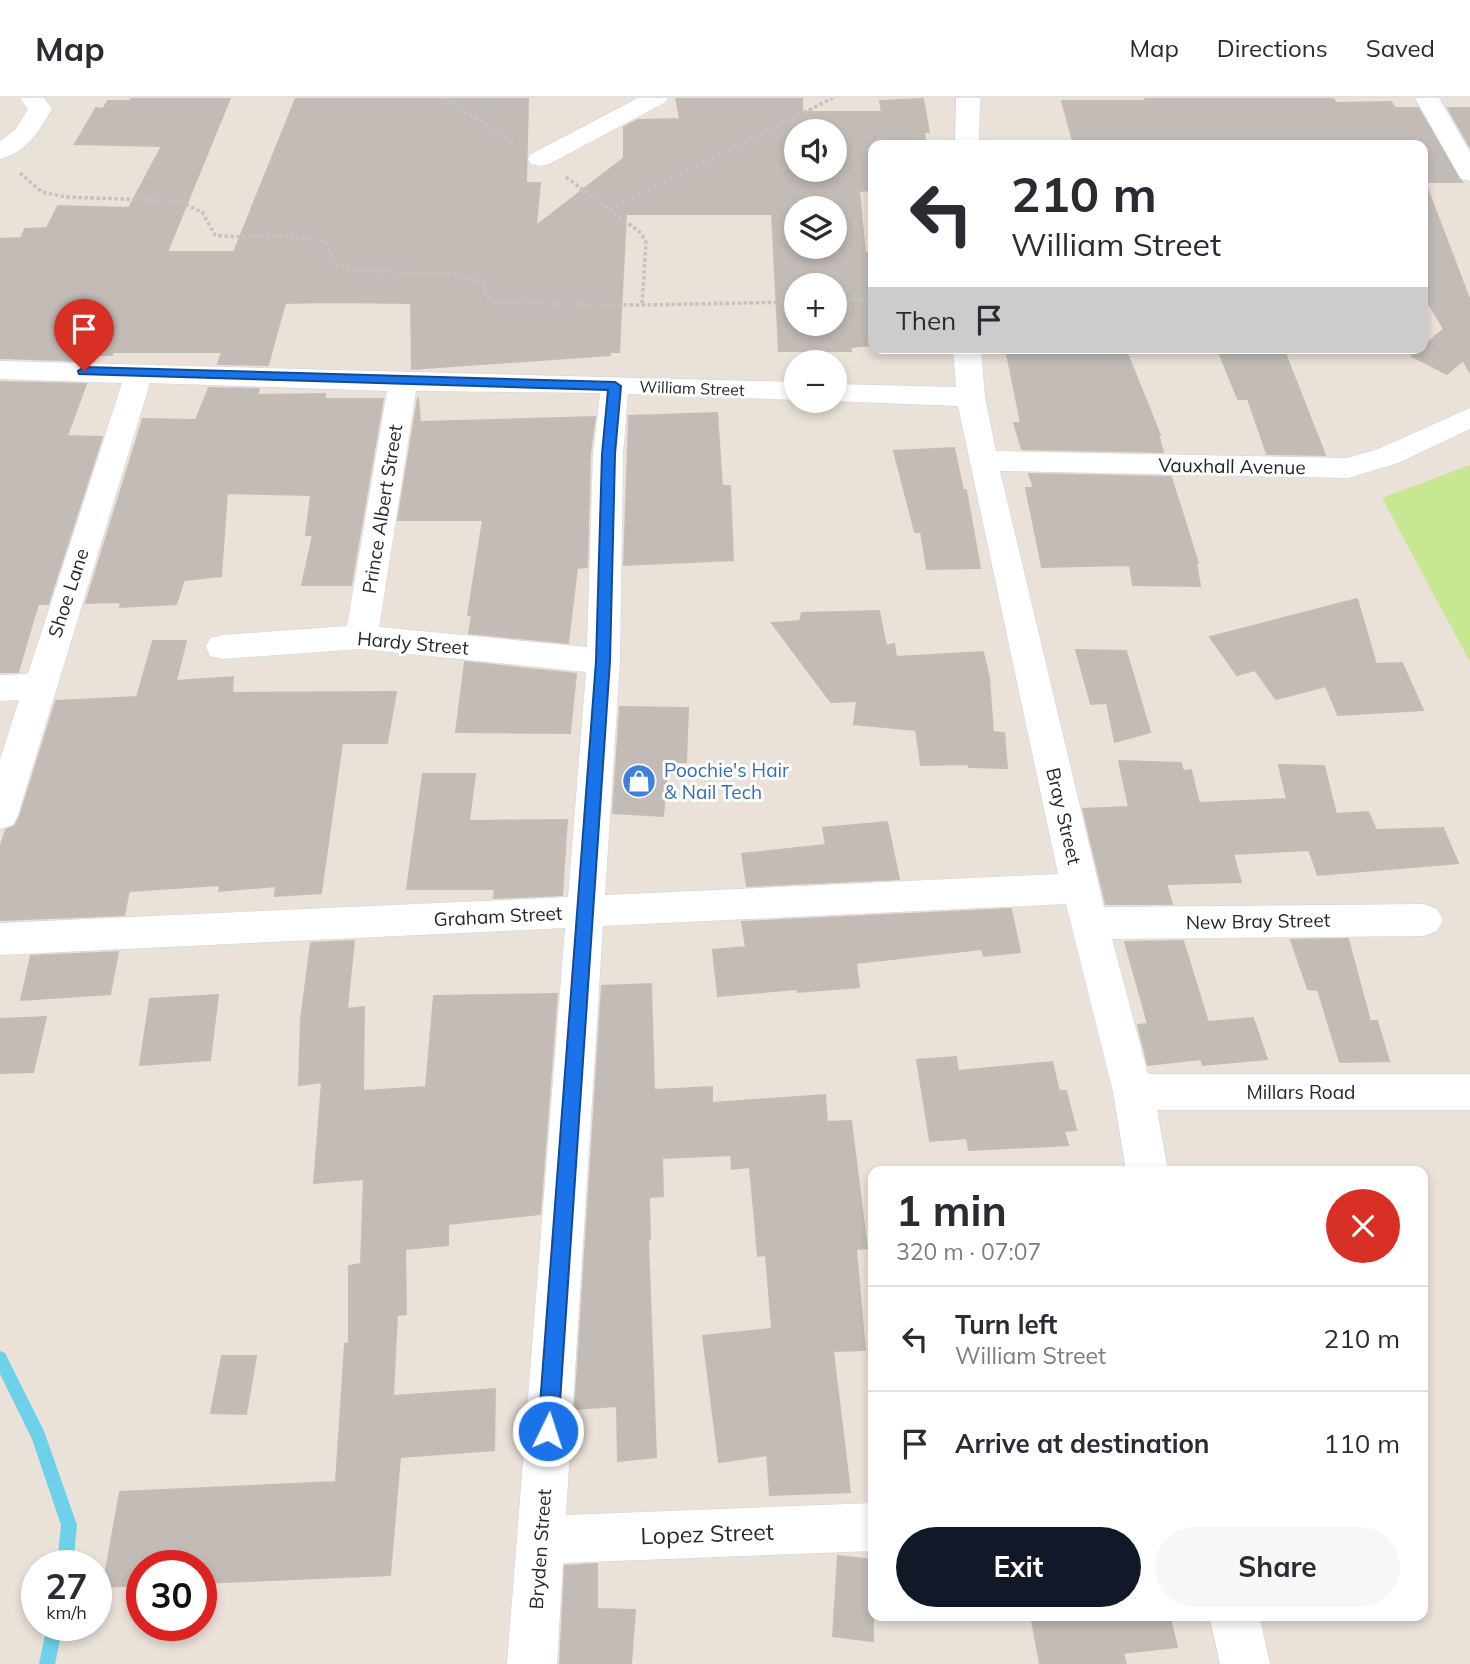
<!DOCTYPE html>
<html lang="en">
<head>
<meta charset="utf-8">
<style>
	body { margin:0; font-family:Mulish,sans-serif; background:#f7f7f7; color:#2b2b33; height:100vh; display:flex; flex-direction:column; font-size:26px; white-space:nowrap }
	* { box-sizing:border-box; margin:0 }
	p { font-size:23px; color:#7c7c81 }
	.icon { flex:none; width:38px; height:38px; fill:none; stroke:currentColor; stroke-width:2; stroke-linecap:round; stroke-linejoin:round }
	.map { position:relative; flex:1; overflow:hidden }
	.panel { position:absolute; left:868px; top:1068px; width:560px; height:455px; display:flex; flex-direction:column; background:#fff; border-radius:14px; box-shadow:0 4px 10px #0003 }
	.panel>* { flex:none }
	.banner { position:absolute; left:868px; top:42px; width:560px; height:214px; border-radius:14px; box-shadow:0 4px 10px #0003; background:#fff; color:#2b2b33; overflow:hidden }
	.controls { position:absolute; left:784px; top:21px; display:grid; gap:14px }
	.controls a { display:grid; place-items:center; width:63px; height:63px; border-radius:50%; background:#fff; box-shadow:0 4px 10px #0003; font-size:35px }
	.speed { position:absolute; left:21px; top:1452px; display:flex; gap:14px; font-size:35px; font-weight:700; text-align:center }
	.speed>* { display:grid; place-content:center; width:91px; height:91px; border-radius:50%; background:#fff; box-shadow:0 4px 10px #0003; line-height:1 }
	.speed small { font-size:18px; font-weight:400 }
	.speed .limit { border:10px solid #d22; background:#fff; color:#111 }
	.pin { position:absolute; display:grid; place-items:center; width:60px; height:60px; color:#fff; margin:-72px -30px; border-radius:50% 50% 50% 0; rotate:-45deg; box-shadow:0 0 7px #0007 }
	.pin .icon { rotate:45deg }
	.me { position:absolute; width:77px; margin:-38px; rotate:4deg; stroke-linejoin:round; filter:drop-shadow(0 0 5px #0008) }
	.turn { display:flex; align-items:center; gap:24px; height:147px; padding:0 28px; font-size:32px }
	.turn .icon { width:91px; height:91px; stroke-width:2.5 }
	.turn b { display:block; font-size:49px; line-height:60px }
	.then { display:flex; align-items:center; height:66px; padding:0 28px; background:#0003; gap:14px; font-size:26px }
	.round { display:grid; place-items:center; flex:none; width:74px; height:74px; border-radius:37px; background:#f7f7f7 }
	.summary { display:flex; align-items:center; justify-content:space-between; height:119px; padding:0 28px }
	h1 { font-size:42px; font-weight:700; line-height:52px }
	.action { display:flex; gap:14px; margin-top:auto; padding:14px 28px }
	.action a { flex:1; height:80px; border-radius:42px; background:#111827; color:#fff; font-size:28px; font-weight:700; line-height:80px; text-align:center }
	.action a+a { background:#f7f7f7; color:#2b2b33 }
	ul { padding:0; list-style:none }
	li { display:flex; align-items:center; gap:21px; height:105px; padding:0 28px; border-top:2px solid #e1e1e2 }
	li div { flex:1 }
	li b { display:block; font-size:26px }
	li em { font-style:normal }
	header { display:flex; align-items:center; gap:42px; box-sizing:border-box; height:98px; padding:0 35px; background:#fff; border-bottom:2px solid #e1e1e2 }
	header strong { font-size:33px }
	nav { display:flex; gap:38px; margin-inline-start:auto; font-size:24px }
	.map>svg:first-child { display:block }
	.pitch { fill:#c8e792 }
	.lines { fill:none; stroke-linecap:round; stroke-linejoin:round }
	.stream { fill:#6ed1ea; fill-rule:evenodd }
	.building { fill:#c2bbb6; stroke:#c5bdb3; stroke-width:2; fill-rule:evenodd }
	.street-casing { stroke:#ced3e0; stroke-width:1 }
	.path { stroke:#c3c3c3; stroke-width:3.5; stroke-dasharray:3.5 2.5; stroke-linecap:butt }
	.street { fill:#fff; fill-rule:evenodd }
	.route { fill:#1a73e8; stroke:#114b97; stroke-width:2 }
	.labels { text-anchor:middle; stroke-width:6; stroke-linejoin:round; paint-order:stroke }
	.far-street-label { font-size:16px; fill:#272727; stroke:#fff }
	.street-label { font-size:19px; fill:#272727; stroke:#fff }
	.shop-label { font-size:19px; fill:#366cbe; stroke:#fff; text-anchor:start }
	.near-street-label { font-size:23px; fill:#272727; stroke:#fff }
</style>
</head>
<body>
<header>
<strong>Map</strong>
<nav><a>Map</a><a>Directions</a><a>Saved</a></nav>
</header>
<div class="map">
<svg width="1470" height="1566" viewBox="0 0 1470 1566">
	<rect width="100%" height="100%" fill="#eae1d9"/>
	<path class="pitch" d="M 1470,367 L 1470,564 L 1382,400 Z"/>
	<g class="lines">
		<g class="stream">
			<path d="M 0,1253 L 5,1255 L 44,1333 L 77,1427 L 73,1468 L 57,1468 L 61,1427 L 32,1341 L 0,1276 Z"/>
			<path d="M 47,1528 L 63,1528 L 55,1566 L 39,1566 Z"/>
		</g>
	</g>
	<g class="building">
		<path d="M 132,0 L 230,0 L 167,154 L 234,154 L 296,0 L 528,0 L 526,85 L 540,85 L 536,128 L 624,60 L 624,29 L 638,22 L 680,21 L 676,0 L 802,0 L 802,14 L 882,14 L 880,3 L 923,1 L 929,34 L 924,34 L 926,47 L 873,47 L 873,92 L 859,93 L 865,155 L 869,155 L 873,197 L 873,247 L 850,249 L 851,253 L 779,253 L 772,116 L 626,116 L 619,254 L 610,254 L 610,257 L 412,271 L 411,205 L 330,204 L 285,205 L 268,267 L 218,266 L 222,254 L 113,254 L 112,257 L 96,257 L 94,263 L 0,260 L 0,141 L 21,140 L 25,131 L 47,130 L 58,108 L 129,110 L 162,48 L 75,46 L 96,10 L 103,11 L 108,3 L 130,3 ZM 796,33 L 835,33 L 835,72 L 796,72 ZM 796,110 L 835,110 L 835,149 L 796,149 ZM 796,187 L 835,187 L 835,226 L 796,226 Z"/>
		<path d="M 1145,0 L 1333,0 L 1336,5 L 1391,4 L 1395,10 L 1418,10 L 1462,84 L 1423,84 L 1423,47 L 1327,47 L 1326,44 L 1227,47 L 1074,47 L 1062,3 L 1146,3 Z"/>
		<path d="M 1448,10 L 1470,10 L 1470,49 Z"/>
		<path d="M 1426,87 L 1470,203 L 1470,274 L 1463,262 L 1447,276 L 1412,258 L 1444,231 L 1423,196 L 1423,88 Z"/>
		<path d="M 1125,250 L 1160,337 L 1158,337 L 1163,354 L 1022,351 L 1014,325 L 1021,325 L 1006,251 Z"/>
		<path d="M 1217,250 L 1283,250 L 1325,357 L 1267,356 L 1248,301 L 1238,301 Z"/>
		<path d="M 0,284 L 86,286 L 67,338 L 102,339 L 48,506 L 38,506 L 18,574 L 0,574 Z"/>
		<path d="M 209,290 L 259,291 L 257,297 L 325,296 L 324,301 L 383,301 L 351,487 L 302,487 L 313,437 L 306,437 L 311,397 L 227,395 L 221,478 L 184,482 L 176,506 L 120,509 L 121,504 L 86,505 L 143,321 L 196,322 Z"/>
		<path d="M 418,300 L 420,324 L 595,319 L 590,356 L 587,469 L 577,470 L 568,545 L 469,535 L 472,517 L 468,517 L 483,422 L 398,422 Z"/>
		<path d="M 717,315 L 722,388 L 730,388 L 733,462 L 624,467 L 629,318 Z"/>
		<path d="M 954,350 L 963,392 L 966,392 L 980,470 L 927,471 L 921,434 L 915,434 L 894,353 Z"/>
		<path d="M 1029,376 L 1171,379 L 1198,465 L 1196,465 L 1200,488 L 1133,487 L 1130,467 L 1042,469 L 1026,390 L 1034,390 Z"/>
		<path d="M 1357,501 L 1376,566 L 1402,565 L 1423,612 L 1338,617 L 1326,588 L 1276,601 L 1255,572 L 1237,577 L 1210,539 Z"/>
		<path d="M 879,513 L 886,548 L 894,546 L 896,559 L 983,554 L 989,580 L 993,634 L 1004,635 L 1007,670 L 969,669 L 969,666 L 921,667 L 916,632 L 854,626 L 857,603 L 831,604 L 772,525 L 800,523 L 802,515 Z"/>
		<path d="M 153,543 L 186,543 L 176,583 L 233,579 L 232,595 L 396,594 L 387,645 L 342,645 L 321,795 L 275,798 L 276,788 L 219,793 L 220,787 L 129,793 L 124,817 L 0,822 L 0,750 L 6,732 L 15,728 L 20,718 L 56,603 L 137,599 Z"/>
		<path d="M 1076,552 L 1126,553 L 1150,634 L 1115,644 L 1107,605 L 1091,606 Z"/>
		<path d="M 465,564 L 576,576 L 570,635 L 456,634 Z"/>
		<path d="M 620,609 L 688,610 L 686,664 L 668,664 L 663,718 L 613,715 Z"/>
		<path d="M 1119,663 L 1181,665 L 1183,673 L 1191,672 L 1199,705 L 1287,701 L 1279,667 L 1324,668 L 1336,716 L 1368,714 L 1376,732 L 1443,730 L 1458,765 L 1318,777 L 1309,752 L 1233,756 L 1241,784 L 1166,786 L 1172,806 L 1106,806 L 1083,711 L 1129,709 Z"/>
		<path d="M 423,676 L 475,676 L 469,723 L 567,722 L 562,797 L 494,800 L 495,791 L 407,791 Z"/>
		<path d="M 887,724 L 899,781 L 747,788 L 742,756 L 826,747 L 823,730 Z"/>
		<path d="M 1011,811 L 1020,854 L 984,858 L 982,851 L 856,865 L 859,889 L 798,894 L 797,891 L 718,898 L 713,852 L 746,849 L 742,824 Z"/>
		<path d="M 1348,841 L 1370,923 L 1377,923 L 1389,963 L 1340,964 L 1318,892 L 1308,891 L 1291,842 Z"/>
		<path d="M 354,843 L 347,911 L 364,909 L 363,993 L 426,989 L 434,898 L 557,896 L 540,1116 L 448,1126 L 448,1147 L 405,1151 L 406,1216 L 397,1217 L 393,1298 L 495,1291 L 494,1352 L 400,1359 L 390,1477 L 201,1485 L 201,1468 L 142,1468 L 142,1487 L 103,1489 L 120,1394 L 336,1384 L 345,1246 L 349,1245 L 349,1168 L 361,1166 L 364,1081 L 314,1085 L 322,984 L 299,987 L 301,921 L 311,845 Z"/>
		<path d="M 1183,843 L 1208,924 L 1253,920 L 1267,961 L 1203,967 L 1201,961 L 1148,967 L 1138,927 L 1148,926 L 1125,844 Z"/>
		<path d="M 118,854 L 110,896 L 21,902 L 31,858 Z"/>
		<path d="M 651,886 L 654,992 L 712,989 L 712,1005 L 825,997 L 827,1024 L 851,1023 L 867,1150 L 856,1151 L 865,1252 L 833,1253 L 850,1394 L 770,1397 L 767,1357 L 719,1364 L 703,1238 L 772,1231 L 766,1157 L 758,1158 L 750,1069 L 732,1071 L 731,1057 L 662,1060 L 663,1098 L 649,1099 L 650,1141 L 648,1141 L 656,1359 L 618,1363 L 617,1308 L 575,1311 L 602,888 Z"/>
		<path d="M 218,897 L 210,962 L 140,967 L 150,901 Z"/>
		<path d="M 46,919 L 33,974 L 0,975 L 0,921 Z"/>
		<path d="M 956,959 L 958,973 L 1052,964 L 1059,993 L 1066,993 L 1076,1032 L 1064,1033 L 1068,1047 L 969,1052 L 967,1040 L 930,1043 L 917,962 Z"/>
		<path d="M 222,1258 L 256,1258 L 246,1316 L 211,1315 Z"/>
		<path d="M 838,1458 L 873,1462 L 873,1543 L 833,1538 Z"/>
		<path d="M 597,1466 L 597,1511 L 635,1512 L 631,1566 L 560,1566 L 565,1468 Z"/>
		<path d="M 1031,1517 L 1169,1517 L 1177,1549 L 1123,1555 L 1126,1566 L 1040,1566 Z"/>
	</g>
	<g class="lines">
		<g class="street-casing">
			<g id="street">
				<path d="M 20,0 L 44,0 L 52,11 C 39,33 26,55 0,61 L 0,43 L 16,31 L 28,11 Z"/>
				<path d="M 638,0 L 668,0 L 664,5 L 549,66 L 540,68 L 531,66 L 528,61 L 531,56 Z"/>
				<path d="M 956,0 L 980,0 L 979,47 L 955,47 Z"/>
				<path d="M 1415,0 L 1439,0 L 1470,54 L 1470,83 L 1461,81 L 1458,76 Z"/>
				<path d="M 953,250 L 981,250 L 985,299 L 996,353 L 1347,360 L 1378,351 L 1470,310 L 1470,331 L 1398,365 L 1348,380 L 1000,373 L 1104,809 L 1424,806 L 1437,811 L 1443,822 L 1437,833 L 1424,838 L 1112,841 L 1148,976 L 1470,976 L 1470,1012 L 1157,1012 L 1168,1073 L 1126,1073 L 1113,994 L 1066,806 L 603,828 L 566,1417 L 873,1405 L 873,1453 L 563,1465 L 557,1566 L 507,1566 L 565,830 L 0,857 L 0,825 L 568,799 L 586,574 L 361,551 L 222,561 L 210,558 L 206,549 L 210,540 L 222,537 L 347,528 L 387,293 L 150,285 L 18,717 L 13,727 L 0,731 L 0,662 L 19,602 L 0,603 L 0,577 L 28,576 L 122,285 L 0,281 L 0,263 L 796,284 L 796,302 L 628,296 L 623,356 L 620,563 L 605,797 L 1058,776 L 958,308 L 830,303 L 835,303 L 835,286 L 956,289 ZM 416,293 L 600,295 L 593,356 L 587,549 L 379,529 Z"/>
				<path d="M 1209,1517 L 1259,1517 L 1270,1566 L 1220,1566 Z"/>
			</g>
		</g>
		<g class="path">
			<path d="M 444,0 L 515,45"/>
			<path d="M 20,75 L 42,94 L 66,99 L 178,103 L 202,114 L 215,137 C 252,142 294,133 327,145 L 335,167 L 355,173 L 458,176 L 484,185 L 486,200 L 496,205 L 642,207 L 796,204"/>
			<path d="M 566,79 L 641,135 L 646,144 L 642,207"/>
			<path d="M 610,111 L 833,0"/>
			<path d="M 835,203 L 873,202"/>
		</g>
		<use href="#street" class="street"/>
	</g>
	<path class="route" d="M 84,269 L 615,284 L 621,288 L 615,356 L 610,563 L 558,1333 L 556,1340 L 548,1343 L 541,1340 L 538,1333 L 596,563 L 602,356 L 608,292 L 79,276 L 78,273 Z"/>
	<defs>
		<g id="shop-disc" transform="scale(1.75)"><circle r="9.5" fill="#3f7fe0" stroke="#fff"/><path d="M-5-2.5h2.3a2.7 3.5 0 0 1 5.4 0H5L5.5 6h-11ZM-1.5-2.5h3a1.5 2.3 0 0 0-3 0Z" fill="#fff"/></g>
	</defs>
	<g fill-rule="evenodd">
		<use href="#shop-disc" x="639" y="683"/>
	</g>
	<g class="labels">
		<g class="far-street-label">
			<text transform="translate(692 290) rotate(2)" y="6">William Street</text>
		</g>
		<g class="street-label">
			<text transform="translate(1232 368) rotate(1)" y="7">Vauxhall Avenue</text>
			<text transform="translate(382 411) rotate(-81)" y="7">Prince Albert Street</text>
			<text transform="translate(68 495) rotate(-72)" y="7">Shoe Lane</text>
			<text transform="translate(413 545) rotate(5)" y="7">Hardy Street</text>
			<text transform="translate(1064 718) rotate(77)" y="7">Bray Street</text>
			<text transform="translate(498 818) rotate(-3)" y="7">Graham Street</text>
			<text transform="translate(1258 823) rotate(-1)" y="7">New Bray Street</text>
			<text x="1301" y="1001">Millars Road</text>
			<text transform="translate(540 1451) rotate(-86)" y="7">Bryden Street</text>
		</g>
		<g class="shop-label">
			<text x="664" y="679">Poochie's Hair<tspan x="664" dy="22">&amp; Nail Tech</tspan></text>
		</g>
		<g class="near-street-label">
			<text transform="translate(707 1436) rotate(-2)" y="8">Lopez Street</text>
		</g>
	</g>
</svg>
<div class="controls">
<a><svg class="icon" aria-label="sound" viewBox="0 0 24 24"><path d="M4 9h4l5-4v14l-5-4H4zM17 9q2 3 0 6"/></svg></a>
<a><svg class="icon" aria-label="layers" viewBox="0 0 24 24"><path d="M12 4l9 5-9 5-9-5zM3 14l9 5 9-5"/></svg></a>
<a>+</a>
<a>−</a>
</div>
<div class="speed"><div>27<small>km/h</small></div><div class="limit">30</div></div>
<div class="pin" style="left:84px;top:273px;background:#d93025"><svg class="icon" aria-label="arrive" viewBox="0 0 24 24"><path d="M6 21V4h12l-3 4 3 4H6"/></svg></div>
<svg class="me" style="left:548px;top:1333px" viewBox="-20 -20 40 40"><circle r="17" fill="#1a73e8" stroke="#fff" stroke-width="3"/><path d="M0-11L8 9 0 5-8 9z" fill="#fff"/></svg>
<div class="banner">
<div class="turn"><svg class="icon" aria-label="left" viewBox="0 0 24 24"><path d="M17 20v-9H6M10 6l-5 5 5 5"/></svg><div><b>210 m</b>William Street</div></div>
<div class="then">Then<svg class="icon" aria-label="arrive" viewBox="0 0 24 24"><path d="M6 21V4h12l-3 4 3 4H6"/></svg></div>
</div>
<section class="panel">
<div class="summary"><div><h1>1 min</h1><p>320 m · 07:07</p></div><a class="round" style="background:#d93025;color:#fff"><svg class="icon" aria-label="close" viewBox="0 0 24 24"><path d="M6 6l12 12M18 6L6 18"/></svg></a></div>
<ul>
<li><svg class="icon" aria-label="left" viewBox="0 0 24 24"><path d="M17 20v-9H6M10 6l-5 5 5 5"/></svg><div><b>Turn left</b><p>William Street</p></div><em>210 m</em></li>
<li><svg class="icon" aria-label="arrive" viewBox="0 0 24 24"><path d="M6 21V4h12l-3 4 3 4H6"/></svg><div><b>Arrive at destination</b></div><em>110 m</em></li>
</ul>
<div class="action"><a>Exit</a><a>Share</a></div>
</section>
</div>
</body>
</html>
